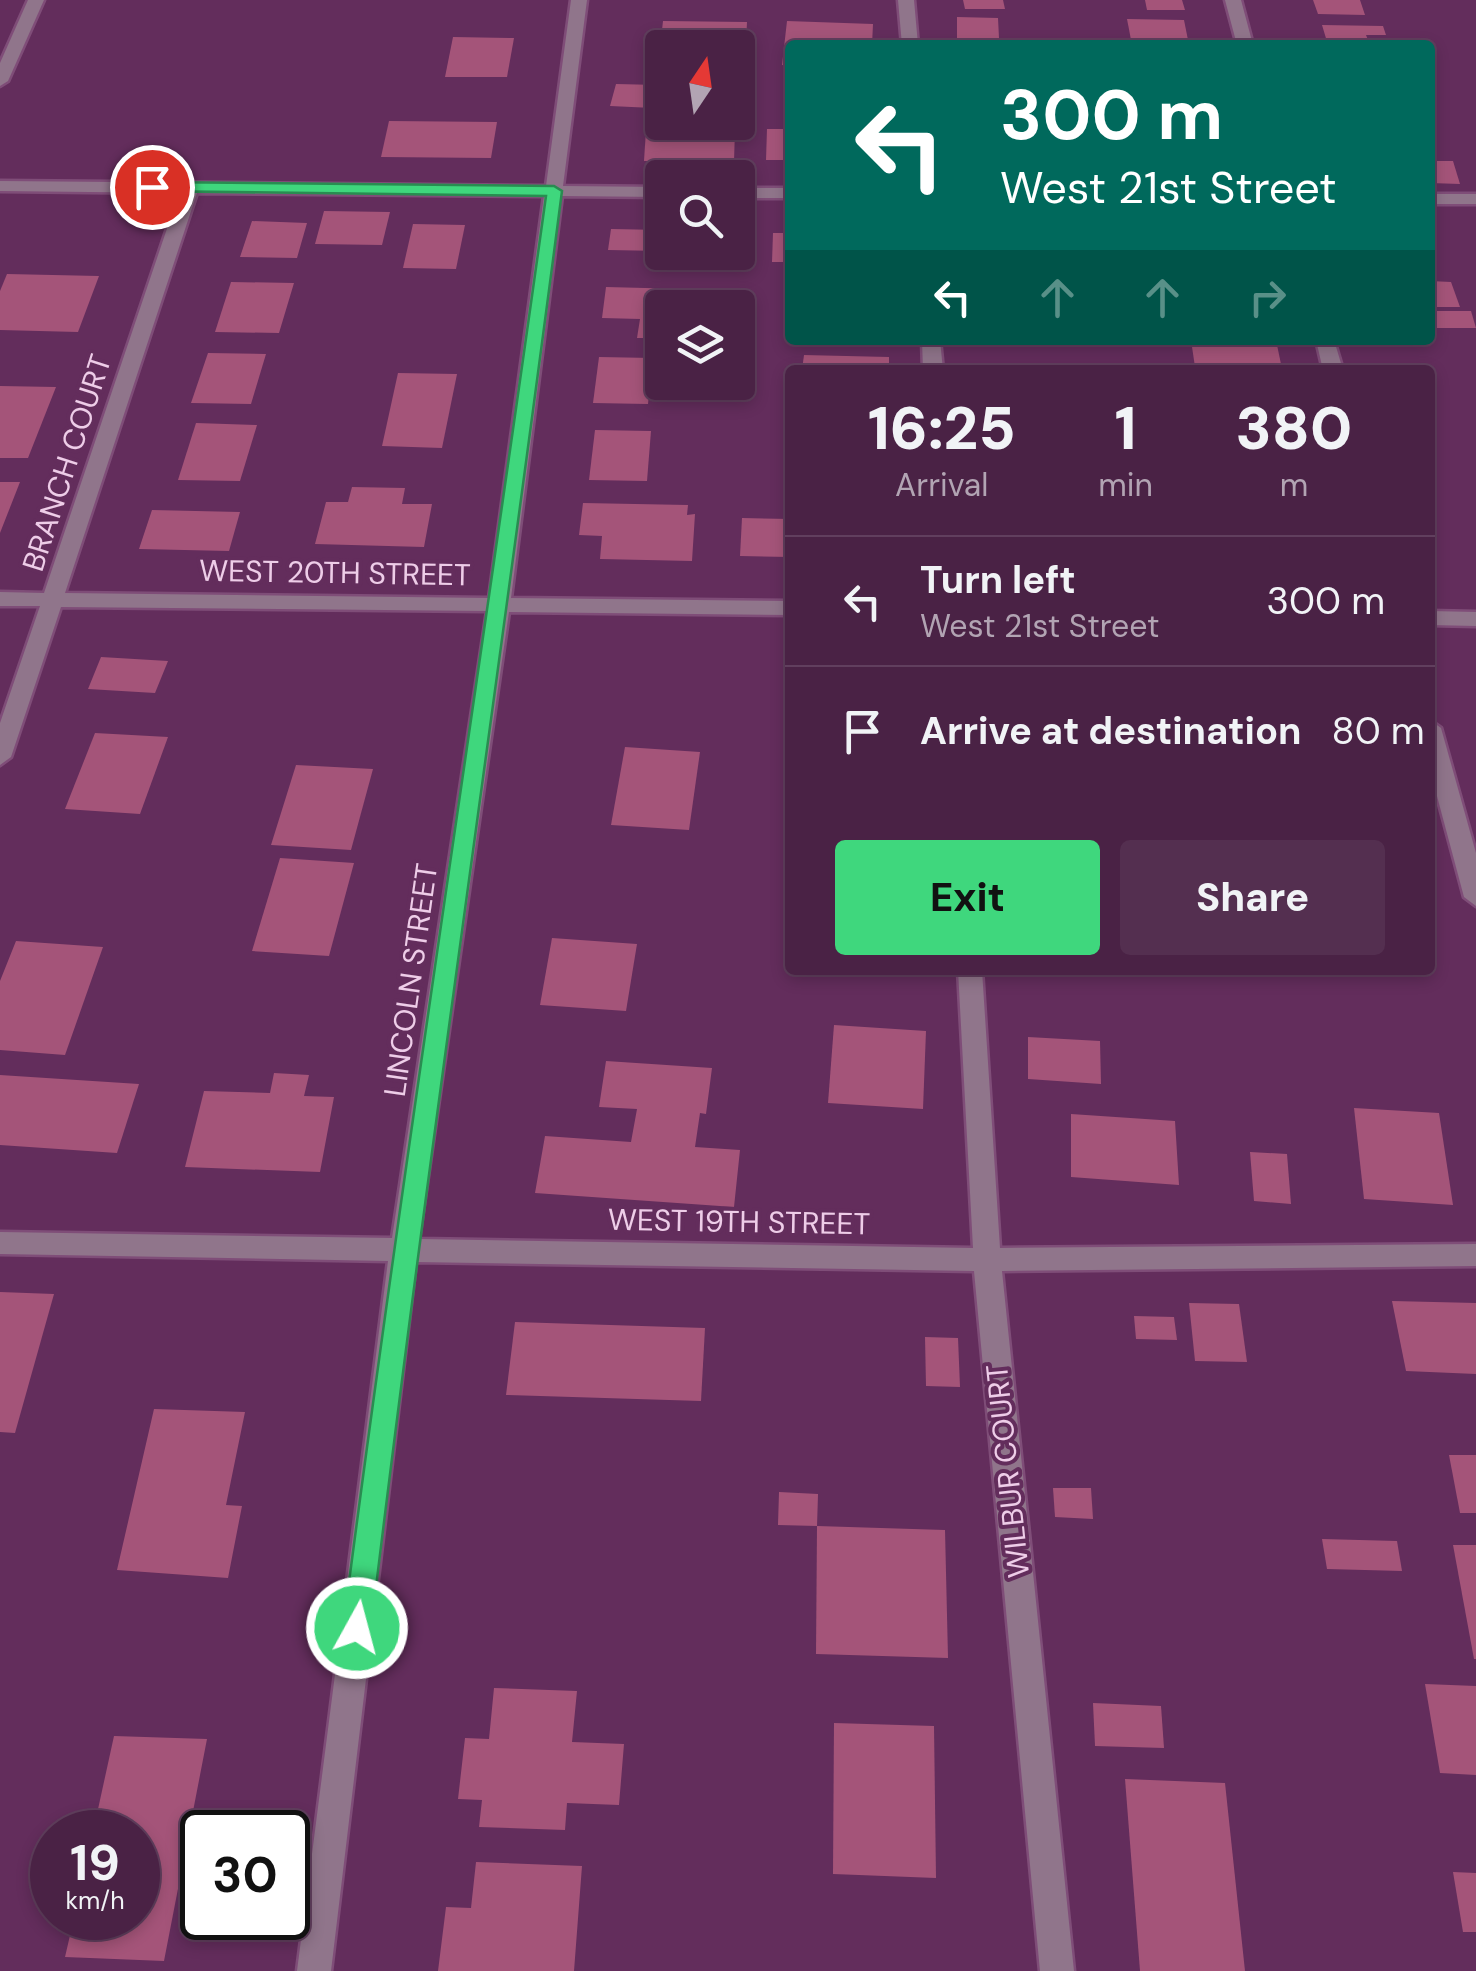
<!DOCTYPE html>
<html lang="en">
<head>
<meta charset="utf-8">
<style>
	body { margin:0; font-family:"DM Sans",sans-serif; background:#542f50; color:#f1f3f6; height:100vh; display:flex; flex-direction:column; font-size:38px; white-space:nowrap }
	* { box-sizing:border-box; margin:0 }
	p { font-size:32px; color:#b2a4b3 }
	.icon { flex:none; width:55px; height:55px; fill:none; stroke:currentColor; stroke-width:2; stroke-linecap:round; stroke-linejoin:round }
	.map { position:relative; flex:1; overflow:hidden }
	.sheet { position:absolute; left:785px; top:365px; width:650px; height:610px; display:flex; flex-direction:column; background:#4a2245; border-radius:10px; box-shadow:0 5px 15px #0003,0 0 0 2px #613f5e }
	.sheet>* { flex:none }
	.guide { position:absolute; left:785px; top:40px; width:650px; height:305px; border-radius:10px; box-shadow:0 5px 15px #0003,0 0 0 2px #613f5e; background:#00695c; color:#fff; overflow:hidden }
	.needle { width:65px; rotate:13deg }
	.buttons { position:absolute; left:645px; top:30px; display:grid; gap:20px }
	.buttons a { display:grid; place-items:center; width:110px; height:110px; border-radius:10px; background:#4a2245; box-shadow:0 5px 15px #0003,0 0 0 2px #613f5e; font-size:50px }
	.speed { position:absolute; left:30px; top:1810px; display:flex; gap:20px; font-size:50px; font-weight:700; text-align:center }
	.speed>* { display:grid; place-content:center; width:130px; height:130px; border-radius:50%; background:#4a2245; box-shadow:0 5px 15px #0003,0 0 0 2px #613f5e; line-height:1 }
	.speed small { font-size:25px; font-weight:400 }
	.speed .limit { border:5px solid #111; border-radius:15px; background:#fff; color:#111 }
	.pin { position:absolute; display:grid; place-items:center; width:85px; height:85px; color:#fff; margin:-42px; border:5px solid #fff; border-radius:50%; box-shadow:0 2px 10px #0007 }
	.me { position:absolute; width:110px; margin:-55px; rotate:7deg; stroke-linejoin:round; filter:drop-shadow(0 0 8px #0008) }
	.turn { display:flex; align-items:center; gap:35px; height:210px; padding:0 50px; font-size:45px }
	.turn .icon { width:130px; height:130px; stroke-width:2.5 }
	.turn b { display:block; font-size:70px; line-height:85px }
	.lanes { display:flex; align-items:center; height:95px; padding:0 50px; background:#0003; justify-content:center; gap:50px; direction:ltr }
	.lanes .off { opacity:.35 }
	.eta { display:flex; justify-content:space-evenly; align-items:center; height:170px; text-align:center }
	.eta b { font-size:60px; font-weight:800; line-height:70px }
	.cta { display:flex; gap:20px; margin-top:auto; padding:20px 50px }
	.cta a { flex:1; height:115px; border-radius:10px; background:#3fd77d; color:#111; font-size:40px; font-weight:800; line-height:115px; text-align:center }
	.cta a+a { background:#542f50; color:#f1f3f6 }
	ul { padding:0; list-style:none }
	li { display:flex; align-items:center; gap:30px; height:130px; padding:0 50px; border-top:2px solid #613f5e }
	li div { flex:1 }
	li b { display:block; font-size:38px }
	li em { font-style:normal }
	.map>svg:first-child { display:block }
	.building { fill:#a45479 }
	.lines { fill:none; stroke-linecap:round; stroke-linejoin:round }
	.minor-casing { stroke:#7f4d78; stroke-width:5 }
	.minor { fill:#90758b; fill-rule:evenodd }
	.route { fill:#3fd77d; stroke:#298c51; stroke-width:2.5 }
	.labels { text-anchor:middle; stroke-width:8; stroke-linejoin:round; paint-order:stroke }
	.street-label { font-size:30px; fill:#eecde8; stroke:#632d5c }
</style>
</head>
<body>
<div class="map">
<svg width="1476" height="1971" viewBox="0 0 1476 1971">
	<rect width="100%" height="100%" fill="#632d5c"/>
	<g class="building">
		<path d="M 963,0 L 1003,0 L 1005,9 L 965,9 Z"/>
		<path d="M 1145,0 L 1182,0 L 1185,10 L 1147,10 Z"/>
		<path d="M 1313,0 L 1360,0 L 1365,15 L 1318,14 Z"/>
		<path d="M 957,17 L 998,18 L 999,38 L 1020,38 L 1020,45 L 957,45 Z"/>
		<path d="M 1127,19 L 1184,20 L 1189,45 L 1132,45 Z"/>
		<path d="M 663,21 L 747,22 L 745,64 L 738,64 L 738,48 L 660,48 Z"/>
		<path d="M 787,21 L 873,24 L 872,45 L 790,45 L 790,66 L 782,65 Z"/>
		<path d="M 1322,25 L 1383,26 L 1386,35 L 1366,35 L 1370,45 L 1328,45 Z"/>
		<path d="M 453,37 L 514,38 L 507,77 L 445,77 Z"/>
		<path d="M 616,84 L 658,85 L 653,108 L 610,106 Z"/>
		<path d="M 389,121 L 497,122 L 491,158 L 381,157 Z"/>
		<path d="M 767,129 L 790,129 L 790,160 L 766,160 Z"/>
		<path d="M 646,130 L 735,130 L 734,161 L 644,161 Z"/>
		<path d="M 1430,161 L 1453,161 L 1460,184 L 1430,183 Z"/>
		<path d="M 324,211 L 390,212 L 382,245 L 315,244 Z"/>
		<path d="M 252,221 L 307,223 L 297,258 L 240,257 Z"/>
		<path d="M 413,224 L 465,225 L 456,269 L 403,268 Z"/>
		<path d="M 611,229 L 662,230 L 662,251 L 608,250 Z"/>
		<path d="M 773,233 L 790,233 L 790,262 L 772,262 Z"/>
		<path d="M 7,274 L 99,276 L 78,332 L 0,330 L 0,291 Z"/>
		<path d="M 1430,281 L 1451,282 L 1460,307 L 1430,307 Z"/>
		<path d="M 231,282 L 294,283 L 279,333 L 215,332 Z"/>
		<path d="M 606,287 L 685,289 L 686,308 L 662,308 L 662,338 L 637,338 L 640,319 L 602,318 Z"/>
		<path d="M 1430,311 L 1471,311 L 1476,328 L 1430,328 Z"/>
		<path d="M 1191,340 L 1276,340 L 1282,369 L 1195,367 Z"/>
		<path d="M 208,353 L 266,354 L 251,404 L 191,403 Z"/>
		<path d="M 804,355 L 889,357 L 889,370 L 802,370 Z"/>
		<path d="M 599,357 L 653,358 L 648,404 L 593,403 Z"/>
		<path d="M 398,373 L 457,374 L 442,448 L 382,446 Z"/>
		<path d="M 0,386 L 56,387 L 28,458 L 0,458 Z"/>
		<path d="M 196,423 L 257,425 L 240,481 L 178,480 Z"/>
		<path d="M 595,430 L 651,431 L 647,481 L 589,480 Z"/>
		<path d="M 0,482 L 20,482 L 0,533 Z"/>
		<path d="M 352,487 L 405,488 L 402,504 L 432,504 L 424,547 L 315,544 L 326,502 L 348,502 Z"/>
		<path d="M 583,503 L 688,505 L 687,515 L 695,514 L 692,561 L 600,559 L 602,536 L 579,535 Z"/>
		<path d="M 152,510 L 240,512 L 229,551 L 139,549 Z"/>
		<path d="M 742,518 L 790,519 L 790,557 L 740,556 Z"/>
		<path d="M 101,657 L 168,661 L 155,693 L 88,689 Z"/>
		<path d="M 95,733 L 168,737 L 140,814 L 65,809 Z"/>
		<path d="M 625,747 L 700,752 L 689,830 L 611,825 Z"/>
		<path d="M 296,765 L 373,769 L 351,850 L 271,845 Z"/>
		<path d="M 280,858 L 354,863 L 329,956 L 252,951 Z"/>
		<path d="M 552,938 L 637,944 L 626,1011 L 540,1005 Z"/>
		<path d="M 16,941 L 103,947 L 65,1055 L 0,1050 L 0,981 Z"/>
		<path d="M 834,1025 L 926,1031 L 923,1109 L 828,1103 Z"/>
		<path d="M 1028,1037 L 1100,1041 L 1101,1084 L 1028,1079 Z"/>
		<path d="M 606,1061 L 712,1068 L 706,1114 L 700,1113 L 695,1147 L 740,1150 L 734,1207 L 535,1193 L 545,1136 L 631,1142 L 637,1109 L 599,1107 Z"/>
		<path d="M 274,1073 L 309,1075 L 304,1096 L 334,1097 L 320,1172 L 185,1167 L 204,1091 L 270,1093 Z"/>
		<path d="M 0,1075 L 139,1084 L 117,1153 L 0,1145 Z"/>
		<path d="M 1354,1108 L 1439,1113 L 1453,1205 L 1364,1199 Z"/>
		<path d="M 1071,1114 L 1175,1121 L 1179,1185 L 1071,1177 Z"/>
		<path d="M 1250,1152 L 1287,1154 L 1291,1204 L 1254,1201 Z"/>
		<path d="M 0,1292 L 54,1294 L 15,1433 L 0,1432 Z"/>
		<path d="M 1392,1301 L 1476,1303 L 1476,1374 L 1406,1371 Z"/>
		<path d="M 1189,1303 L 1239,1304 L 1247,1362 L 1195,1361 Z"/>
		<path d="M 1134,1316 L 1174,1317 L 1177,1340 L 1136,1339 Z"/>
		<path d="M 515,1322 L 705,1328 L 701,1401 L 506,1395 Z"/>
		<path d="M 925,1337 L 958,1338 L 960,1387 L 926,1386 Z"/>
		<path d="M 154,1409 L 245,1412 L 226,1505 L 242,1506 L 228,1578 L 117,1570 Z"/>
		<path d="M 1449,1455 L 1476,1455 L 1476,1513 L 1460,1513 Z"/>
		<path d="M 1053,1488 L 1091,1488 L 1093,1519 L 1055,1517 Z"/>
		<path d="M 779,1492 L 818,1494 L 817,1526 L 778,1525 Z"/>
		<path d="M 817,1526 L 945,1530 L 948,1658 L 816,1654 Z"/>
		<path d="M 1322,1539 L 1397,1541 L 1402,1571 L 1327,1569 Z"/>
		<path d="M 1453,1545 L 1476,1545 L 1476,1659 L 1474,1659 Z"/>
		<path d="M 1425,1684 L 1476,1686 L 1476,1775 L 1440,1773 Z"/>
		<path d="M 494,1688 L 577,1691 L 572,1742 L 624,1744 L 619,1805 L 567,1803 L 565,1830 L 479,1827 L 482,1800 L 458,1799 L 465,1738 L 489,1739 Z"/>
		<path d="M 1093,1703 L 1161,1706 L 1164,1748 L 1095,1746 Z"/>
		<path d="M 834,1723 L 934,1726 L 936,1878 L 833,1874 Z"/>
		<path d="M 114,1736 L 207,1739 L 164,1961 L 65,1957 L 74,1918 L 138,1918 L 138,1832 L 93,1832 Z"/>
		<path d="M 1125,1779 L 1225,1783 L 1245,1971 L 1140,1971 Z"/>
		<path d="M 476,1862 L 582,1866 L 574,1971 L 438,1971 L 446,1907 L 471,1908 Z"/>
		<path d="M 1453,1872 L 1476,1873 L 1476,1932 L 1463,1932 Z"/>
	</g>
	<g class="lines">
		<g class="minor-casing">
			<g id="minor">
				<path d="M 28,0 L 44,0 L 8,81 L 0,86 L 0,63 Z"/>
				<path d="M 571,0 L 587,0 L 563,186 L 662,187 L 662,197 L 562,196 L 511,598 L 790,601 L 790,615 L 509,612 L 419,1239 L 973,1248 L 958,970 L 982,970 L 1000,1248 L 1476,1244 L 1476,1266 L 1002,1271 L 1074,1971 L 1040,1971 L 974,1271 L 416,1262 L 331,1971 L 297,1971 L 388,1261 L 0,1254 L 0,1232 L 392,1238 L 487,611 L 61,607 L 11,757 L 0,765 L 0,723 L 40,606 L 0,606 L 0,592 L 44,593 L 179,193 L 0,191 L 0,181 L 546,186 ZM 197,193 L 544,196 L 489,598 L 65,593 Z"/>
				<path d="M 898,0 L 914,0 L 918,45 L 902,45 Z"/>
				<path d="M 1225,0 L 1241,0 L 1253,45 L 1237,45 Z"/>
				<rect x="738" y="188" width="52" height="10"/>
				<rect x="1430" y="194" width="46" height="10"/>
				<path d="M 922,340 L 940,340 L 943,370 L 923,370 Z"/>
				<path d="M 1316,340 L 1334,340 L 1343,370 L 1323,370 Z"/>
				<path d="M 1430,611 L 1476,612 L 1476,626 L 1430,625 Z"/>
				<path d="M 1430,720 L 1441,728 L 1476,853 L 1476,906 L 1464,897 L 1430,770 Z"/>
			</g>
		</g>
		<use href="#minor" class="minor"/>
	</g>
	<path class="route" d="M 152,182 L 554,186 L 562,191 C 500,670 429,1148 371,1628 L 367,1638 L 357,1642 L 347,1638 L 343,1628 C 405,1150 480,673 546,196 L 146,191 L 144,187 Z"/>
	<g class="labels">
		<g class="street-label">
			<text transform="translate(67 463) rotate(-72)" y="10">BRANCH COURT</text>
			<text transform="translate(335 573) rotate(1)" y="10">WEST 20TH STREET</text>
			<text transform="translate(411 980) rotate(-82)" y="10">LINCOLN STREET</text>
			<text transform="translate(739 1222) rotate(1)" y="10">WEST 19TH STREET</text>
			<text transform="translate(1008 1471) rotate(-96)" y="10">WILBUR COURT</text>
		</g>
	</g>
</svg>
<div class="buttons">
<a><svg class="needle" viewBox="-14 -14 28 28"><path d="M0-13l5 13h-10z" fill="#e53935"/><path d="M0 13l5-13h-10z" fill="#b2a4b3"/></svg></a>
<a><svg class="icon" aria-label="search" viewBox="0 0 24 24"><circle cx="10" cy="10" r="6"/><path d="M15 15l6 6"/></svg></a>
<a><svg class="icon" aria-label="layers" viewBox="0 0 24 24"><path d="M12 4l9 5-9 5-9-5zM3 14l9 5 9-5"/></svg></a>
</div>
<div class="speed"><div>19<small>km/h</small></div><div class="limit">30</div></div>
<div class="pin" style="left:152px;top:187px;background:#d93025"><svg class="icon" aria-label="arrive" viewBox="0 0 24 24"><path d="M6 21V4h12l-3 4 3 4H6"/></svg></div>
<svg class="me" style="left:357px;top:1628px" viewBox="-20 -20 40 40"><circle r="17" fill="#3fd77d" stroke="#fff" stroke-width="3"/><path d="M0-11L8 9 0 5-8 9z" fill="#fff"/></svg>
<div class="guide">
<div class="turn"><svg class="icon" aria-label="left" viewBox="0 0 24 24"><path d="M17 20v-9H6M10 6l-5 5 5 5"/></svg><div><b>300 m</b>West 21st Street</div></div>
<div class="lanes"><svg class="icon" aria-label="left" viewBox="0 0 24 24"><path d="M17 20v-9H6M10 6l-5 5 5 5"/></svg><svg class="icon off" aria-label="ahead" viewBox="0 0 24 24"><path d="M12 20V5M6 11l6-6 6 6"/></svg><svg class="icon off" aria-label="ahead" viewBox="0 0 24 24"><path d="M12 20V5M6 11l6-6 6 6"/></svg><svg class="icon off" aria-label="right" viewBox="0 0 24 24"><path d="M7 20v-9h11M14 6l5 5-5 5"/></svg></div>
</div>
<section class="sheet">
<div class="eta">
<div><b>16:25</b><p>Arrival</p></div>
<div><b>1</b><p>min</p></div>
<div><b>380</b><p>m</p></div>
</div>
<ul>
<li><svg class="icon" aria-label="left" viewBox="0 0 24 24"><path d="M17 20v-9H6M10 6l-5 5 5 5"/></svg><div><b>Turn left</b><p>West 21st Street</p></div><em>300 m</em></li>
<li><svg class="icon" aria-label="arrive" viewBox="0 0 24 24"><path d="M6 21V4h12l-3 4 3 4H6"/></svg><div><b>Arrive at destination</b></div><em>80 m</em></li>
</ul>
<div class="cta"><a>Exit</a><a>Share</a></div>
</section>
</div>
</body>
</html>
